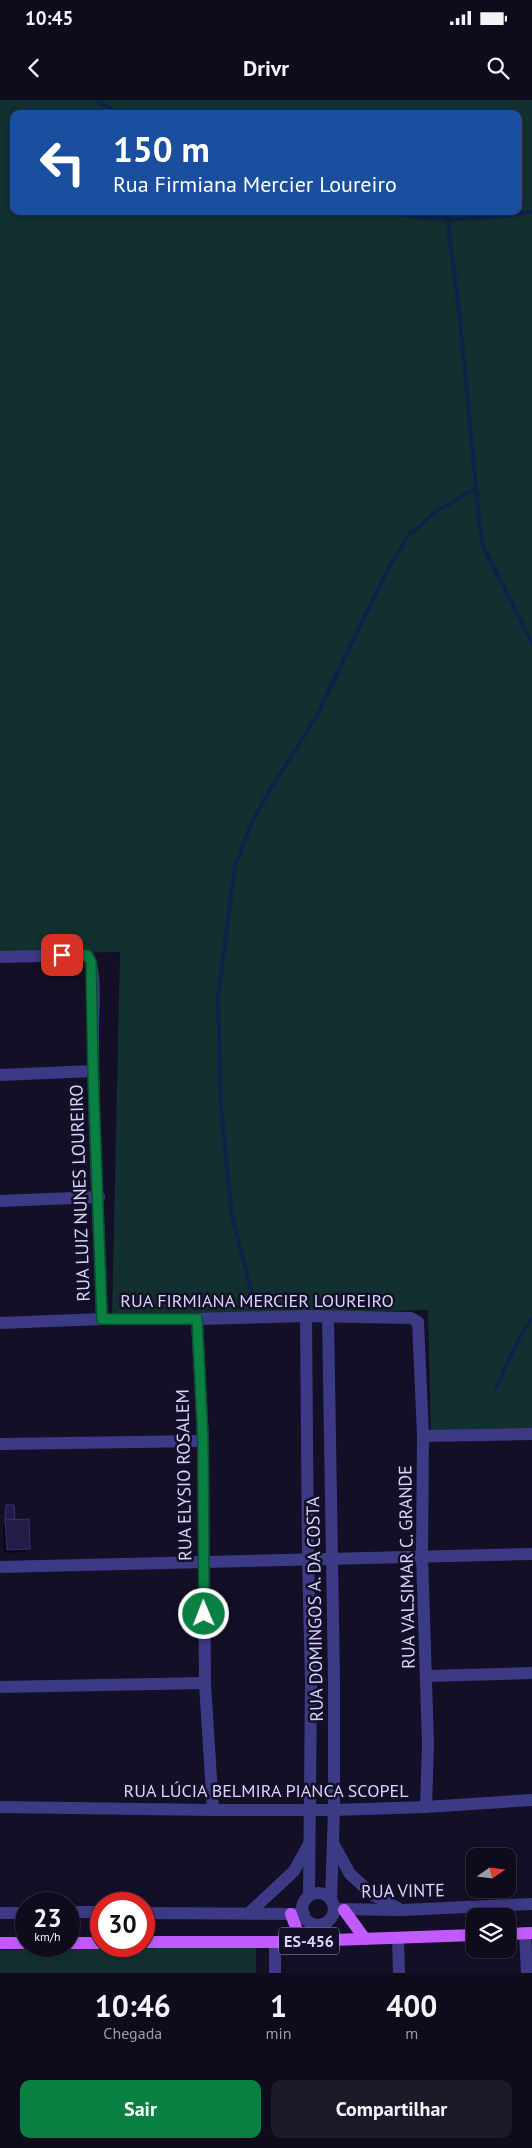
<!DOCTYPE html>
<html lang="pt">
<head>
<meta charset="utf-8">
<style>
	body { margin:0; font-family:"PT Sans",sans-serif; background:#1c1929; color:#f1f3f6; height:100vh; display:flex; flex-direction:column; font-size:19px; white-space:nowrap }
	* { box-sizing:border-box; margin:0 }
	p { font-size:16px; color:#9b9ba3 }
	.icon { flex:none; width:28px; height:28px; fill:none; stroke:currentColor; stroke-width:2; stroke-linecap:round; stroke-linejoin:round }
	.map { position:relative; height:1873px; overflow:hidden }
	.details { display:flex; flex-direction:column; background:#0e0b1c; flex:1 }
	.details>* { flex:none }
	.banner { position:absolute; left:10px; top:10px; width:512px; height:105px; border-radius:10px; box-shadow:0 2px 8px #0003,0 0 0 1px #2e2b3b; background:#1a4fa0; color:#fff; overflow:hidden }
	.needle { width:32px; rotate:76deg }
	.fabs { position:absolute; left:466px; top:1748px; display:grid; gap:10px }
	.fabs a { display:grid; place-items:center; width:50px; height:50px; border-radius:10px; background:#0e0b1c; box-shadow:0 2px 8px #0003,0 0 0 1px #2e2b3b; font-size:25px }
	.speed { position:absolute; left:15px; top:1792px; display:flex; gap:10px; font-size:25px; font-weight:700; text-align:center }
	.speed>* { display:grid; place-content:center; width:65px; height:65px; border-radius:50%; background:#0e0b1c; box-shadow:0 2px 8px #0003,0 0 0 1px #2e2b3b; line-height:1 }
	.speed small { font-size:12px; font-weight:400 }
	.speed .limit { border:8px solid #d22; background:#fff; color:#111 }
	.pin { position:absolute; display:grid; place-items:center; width:42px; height:42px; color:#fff; margin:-21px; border-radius:10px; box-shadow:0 2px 8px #0006 }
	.me { position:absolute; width:55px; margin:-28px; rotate:359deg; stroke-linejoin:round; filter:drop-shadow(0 0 4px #0008) }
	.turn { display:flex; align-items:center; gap:18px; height:105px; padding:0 20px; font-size:22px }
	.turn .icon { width:65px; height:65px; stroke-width:2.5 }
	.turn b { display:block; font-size:35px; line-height:42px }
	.eta { display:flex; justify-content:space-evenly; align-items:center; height:85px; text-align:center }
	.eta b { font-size:30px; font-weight:800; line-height:35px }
	.button { display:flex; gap:10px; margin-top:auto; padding:10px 20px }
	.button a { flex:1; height:58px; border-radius:10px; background:#0b8043; color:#fff; font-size:20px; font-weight:800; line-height:58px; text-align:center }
	.button a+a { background:#1c1929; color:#f1f3f6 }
	.status { display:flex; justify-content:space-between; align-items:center; height:35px; padding:0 25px; background:#0e0b1c; direction:ltr }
	.status svg { height:14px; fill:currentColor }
	header { display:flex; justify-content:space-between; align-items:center; height:65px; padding:0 20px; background:#0e0b1c; font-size:22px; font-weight:800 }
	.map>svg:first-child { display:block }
	.green { fill:#12302f; fill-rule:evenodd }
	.shadow { fill:#0007 }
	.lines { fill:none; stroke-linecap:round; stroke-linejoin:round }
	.stream { stroke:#0c2248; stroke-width:4 }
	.building { fill:#241b47; stroke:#3b2d73 }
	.minor { stroke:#3d3a85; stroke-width:12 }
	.primary { stroke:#c25bff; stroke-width:12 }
	.route-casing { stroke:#07532c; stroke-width:12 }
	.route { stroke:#0b8043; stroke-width:9 }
	.labels { text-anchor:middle; stroke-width:5; stroke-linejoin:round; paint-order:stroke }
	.shield { fill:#130f26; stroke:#9e99be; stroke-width:1 }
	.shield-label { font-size:16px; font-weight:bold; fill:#d9d4ff }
	.street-label { font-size:18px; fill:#d9d4ff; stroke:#130f26 }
</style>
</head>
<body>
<div class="status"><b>10:45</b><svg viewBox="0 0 49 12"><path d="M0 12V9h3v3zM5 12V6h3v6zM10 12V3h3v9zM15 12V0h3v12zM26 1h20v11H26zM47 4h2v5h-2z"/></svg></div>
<header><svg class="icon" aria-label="back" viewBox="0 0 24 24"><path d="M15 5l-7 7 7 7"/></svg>Drivr<svg class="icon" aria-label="search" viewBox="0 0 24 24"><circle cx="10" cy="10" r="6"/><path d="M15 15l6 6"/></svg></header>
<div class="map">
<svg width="532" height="1873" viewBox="0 0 532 1873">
	<rect width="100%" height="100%" fill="#130f26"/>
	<g class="green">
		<path d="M 0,0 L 532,0 L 532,1333 L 431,1336 L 428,1210 L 112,1216 L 120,852 L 0,854 ZM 14,14 L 519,14 L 519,111 L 14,111 Z"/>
		<path d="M 256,1845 L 256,1873 L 0,1873 L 0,1850 Z"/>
	</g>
	<path class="shadow" d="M 6,1406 L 13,1406 L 13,1420 L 29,1449 L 26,1452 L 4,1453 L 3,1424 L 5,1422 Z"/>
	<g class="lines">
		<g class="stream">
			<path d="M 96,0 L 119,14"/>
			<path d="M 382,111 C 430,123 483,119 532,112"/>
			<path d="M 447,118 L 460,219 L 480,431 L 484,448 L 532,543"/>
			<path d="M 256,1209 L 232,1116 L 221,1009 L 218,898 L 235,766 L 251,724 L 269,691 L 315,619 L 388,469 L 407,437 L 434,413 L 476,388"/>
			<path d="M 496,1288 L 519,1238 L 532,1218"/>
		</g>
	</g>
	<g class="building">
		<path d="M 6,1405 L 14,1405 L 15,1419 L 5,1420 Z"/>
		<path d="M 29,1419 L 30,1449 L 7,1450 L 5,1420 Z"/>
	</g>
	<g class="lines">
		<g class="minor">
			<path d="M 0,857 L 87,855 C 97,866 93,913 93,930 C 93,1026 99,1122 102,1219"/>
			<path d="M 0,975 L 93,971"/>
			<path d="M 0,1101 L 99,1097"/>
			<path d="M 306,1216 L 308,1459 L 311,1581 L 309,1796"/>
			<path d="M 328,1217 L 334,1580 L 334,1710 L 331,1800"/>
			<path d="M 197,1219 L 203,1341 L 205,1583 L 213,1710"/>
			<path d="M 0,1223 L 102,1219 L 197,1219 L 306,1216 L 411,1218 L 418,1222 L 423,1336 L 422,1456 L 428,1644 L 426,1707"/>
			<path d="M 423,1336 L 532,1334"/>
			<path d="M 0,1344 L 203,1341"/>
			<path d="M 0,1467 L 532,1454"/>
			<path d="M 427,1576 L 532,1573"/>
			<path d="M 0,1587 L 205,1583"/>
			<path d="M 0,1707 L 213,1710 L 334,1710 L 426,1707 L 532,1700"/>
			<path d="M 333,1743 L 350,1774 L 373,1795 L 398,1808"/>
			<circle cx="318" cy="1809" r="16"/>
			<path d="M 334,1809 L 402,1810 L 532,1804"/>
			<path d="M 69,1812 L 101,1812"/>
			<path d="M 0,1813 L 26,1813"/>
			<path d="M 144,1813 L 304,1814"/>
			<path d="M 249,1813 L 294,1771 L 309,1744"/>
			<path d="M 525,1833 L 527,1873"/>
			<path d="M 398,1838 L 399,1873"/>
			<path d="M 275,1842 L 275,1873"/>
		</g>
		<g class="primary">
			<path d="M 344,1810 L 365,1839"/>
			<path d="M 291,1814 L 301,1841"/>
			<path d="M 508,1834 L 532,1833"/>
			<path d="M 144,1842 L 275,1842 L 475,1835"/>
			<path d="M 0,1843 L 26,1843"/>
			<path d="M 69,1843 L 101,1843"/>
		</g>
	</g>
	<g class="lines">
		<g class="route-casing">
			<path id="route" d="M 62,855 L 87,855 L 91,862 L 93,972 L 102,1219 L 197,1219 L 203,1340 L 204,1514"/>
		</g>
		<use href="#route" class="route"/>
	</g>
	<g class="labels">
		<rect class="shield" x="279" y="1827.5" width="60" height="27" rx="4"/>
		<g class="shield-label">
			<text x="309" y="1847">ES-456</text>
		</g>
		<g class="street-label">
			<text transform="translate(80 1093) rotate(-92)" y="6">RUA LUIZ NUNES LOUREIRO</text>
			<text x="257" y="1207">RUA FIRMIANA MERCIER LOUREIRO</text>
			<text transform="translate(184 1375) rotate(-91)" y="6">RUA ELYSIO ROSALEM</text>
			<text transform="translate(407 1467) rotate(-91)" y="6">RUA VALSIMAR C. GRANDE</text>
			<text transform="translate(315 1509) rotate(-91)" y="6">RUA DOMINGOS A. DA COSTA</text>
			<text x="266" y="1697">RUA LÚCIA BELMIRA PIANCA SCOPEL</text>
			<text transform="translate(403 1791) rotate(-1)" y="6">RUA VINTE</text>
		</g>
	</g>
</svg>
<div class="fabs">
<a><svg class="needle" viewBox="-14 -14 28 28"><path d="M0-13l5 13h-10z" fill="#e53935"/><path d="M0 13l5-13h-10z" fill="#9b9ba3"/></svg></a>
<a><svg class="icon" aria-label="layers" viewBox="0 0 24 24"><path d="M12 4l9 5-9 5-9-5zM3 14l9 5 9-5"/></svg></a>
</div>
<div class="speed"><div>23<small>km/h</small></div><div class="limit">30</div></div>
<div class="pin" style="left:62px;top:855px;background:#d93025"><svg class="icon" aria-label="arrive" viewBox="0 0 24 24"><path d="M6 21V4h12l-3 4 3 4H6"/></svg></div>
<svg class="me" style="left:204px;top:1514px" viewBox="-20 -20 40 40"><circle r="17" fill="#0b8043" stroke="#fff" stroke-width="3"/><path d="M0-11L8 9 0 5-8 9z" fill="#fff"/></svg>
<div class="banner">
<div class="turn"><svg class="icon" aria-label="left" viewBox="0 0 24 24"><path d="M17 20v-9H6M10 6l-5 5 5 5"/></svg><div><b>150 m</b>Rua Firmiana Mercier Loureiro</div></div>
</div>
</div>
<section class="details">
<div class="eta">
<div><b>10:46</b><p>Chegada</p></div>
<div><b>1</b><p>min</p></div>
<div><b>400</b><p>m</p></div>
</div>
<div class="button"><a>Sair</a><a>Compartilhar</a></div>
</section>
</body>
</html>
